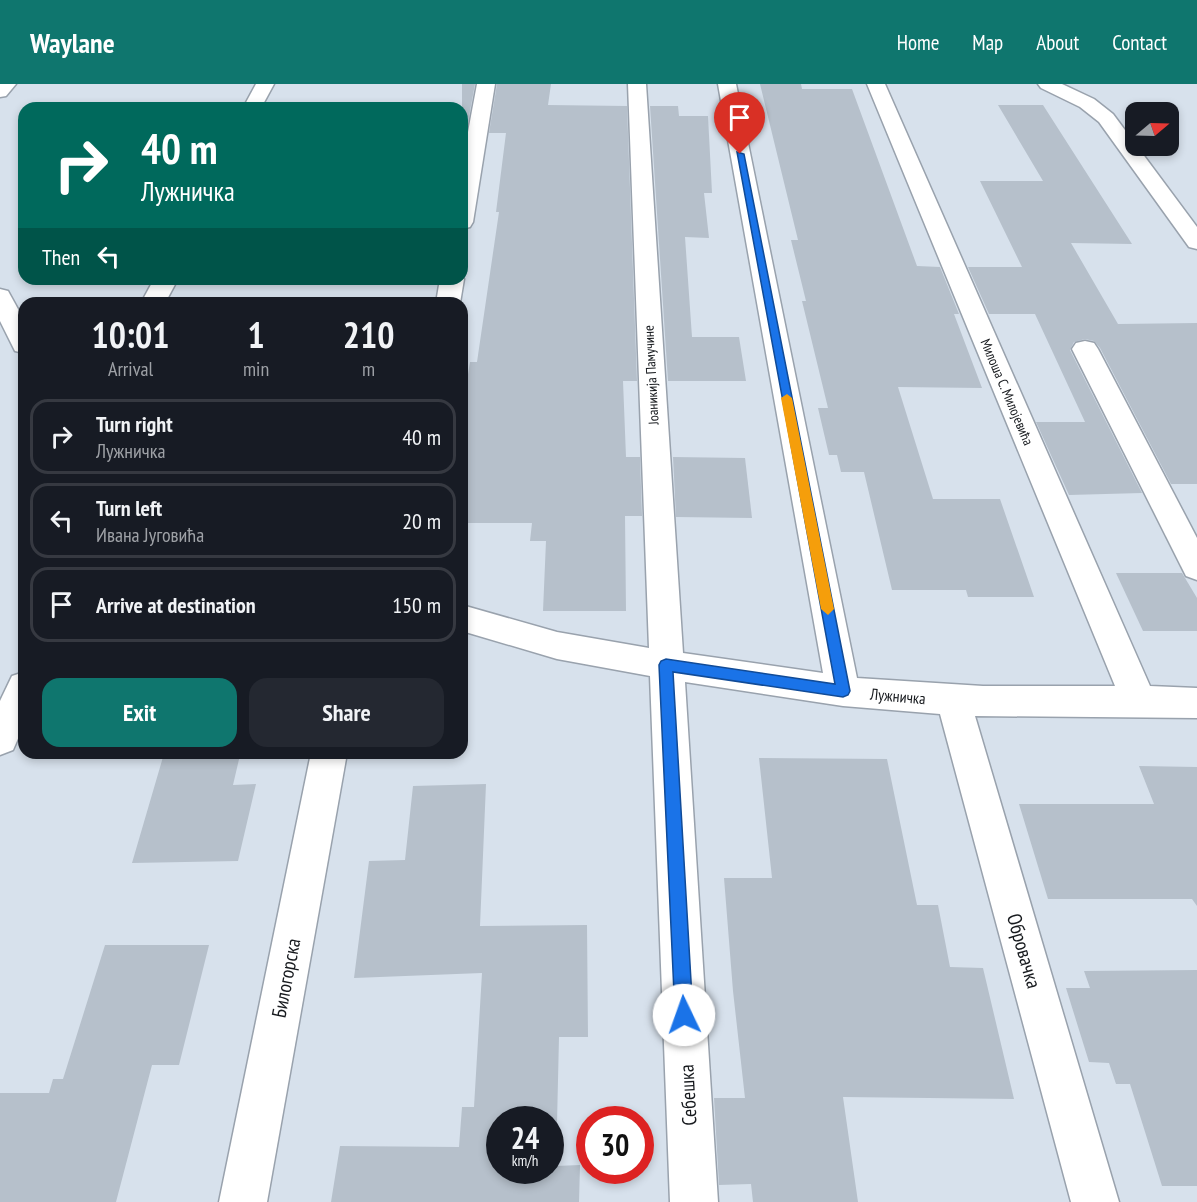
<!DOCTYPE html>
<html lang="en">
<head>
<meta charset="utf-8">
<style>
	body { margin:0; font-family:"PT Sans Narrow",sans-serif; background:#242831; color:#f1f3f6; height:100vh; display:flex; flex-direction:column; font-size:22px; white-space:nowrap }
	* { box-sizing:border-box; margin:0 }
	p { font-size:20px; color:#9ea1a6 }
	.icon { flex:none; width:33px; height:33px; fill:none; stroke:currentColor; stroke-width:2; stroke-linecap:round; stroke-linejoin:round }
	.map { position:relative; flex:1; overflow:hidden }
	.side { position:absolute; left:18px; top:213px; width:450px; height:462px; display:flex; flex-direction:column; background:#171b24; border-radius:18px; box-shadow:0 3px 9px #0003 }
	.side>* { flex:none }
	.guide { position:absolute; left:18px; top:18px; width:450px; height:183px; border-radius:18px; box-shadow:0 3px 9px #0003; background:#00695c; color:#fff; overflow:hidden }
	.needle { width:39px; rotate:71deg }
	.fabs { position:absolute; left:1125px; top:18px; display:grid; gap:12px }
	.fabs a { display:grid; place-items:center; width:54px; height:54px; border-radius:12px; background:#171b24; box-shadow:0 3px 9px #0003; font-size:30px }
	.speed { position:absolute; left:486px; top:1022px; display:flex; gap:12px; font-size:30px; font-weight:700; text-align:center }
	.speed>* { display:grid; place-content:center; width:78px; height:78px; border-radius:50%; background:#171b24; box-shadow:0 3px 9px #0003; line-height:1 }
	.speed small { font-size:15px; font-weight:400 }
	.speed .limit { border:9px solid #d22; background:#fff; color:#111 }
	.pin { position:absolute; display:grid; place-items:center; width:51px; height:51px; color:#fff; margin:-62px -26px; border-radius:50% 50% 50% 0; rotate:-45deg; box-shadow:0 0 6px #0007 }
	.pin .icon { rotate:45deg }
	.me { position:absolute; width:66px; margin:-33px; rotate:357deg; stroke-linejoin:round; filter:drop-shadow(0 0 4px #0008) }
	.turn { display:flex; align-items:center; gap:21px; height:126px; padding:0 24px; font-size:27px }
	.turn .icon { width:78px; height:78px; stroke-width:2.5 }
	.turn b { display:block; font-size:42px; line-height:51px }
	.then { display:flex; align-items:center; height:57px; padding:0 24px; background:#0003; gap:12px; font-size:22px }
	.eta { display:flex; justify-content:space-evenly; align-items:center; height:102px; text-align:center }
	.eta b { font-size:36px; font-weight:700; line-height:42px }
	.action { display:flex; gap:12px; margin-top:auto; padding:12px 24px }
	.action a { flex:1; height:69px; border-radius:18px; background:#0f766e; color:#fff; font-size:24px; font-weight:700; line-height:69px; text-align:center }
	.action a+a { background:#242831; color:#f1f3f6 }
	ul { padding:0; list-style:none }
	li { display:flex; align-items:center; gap:18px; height:75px; margin:0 12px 9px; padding:0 12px; border:3px solid #363941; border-radius:18px }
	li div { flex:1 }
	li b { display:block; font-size:22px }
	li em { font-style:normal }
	header { display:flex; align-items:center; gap:36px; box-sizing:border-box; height:84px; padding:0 30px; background:#0f766e; color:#fff }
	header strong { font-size:28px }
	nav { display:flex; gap:33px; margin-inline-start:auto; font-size:21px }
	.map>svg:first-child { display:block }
	.building { fill:#b6c0cb; fill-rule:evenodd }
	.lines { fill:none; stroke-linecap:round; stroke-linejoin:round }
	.street-casing { stroke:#99a2ad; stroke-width:3 }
	.street { fill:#fff; fill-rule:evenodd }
	.route { fill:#1a73e8; stroke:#114b97; stroke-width:1.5 }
	.slow { fill:#f59e0b }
	.labels { text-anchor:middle; stroke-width:6; stroke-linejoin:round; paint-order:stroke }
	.far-street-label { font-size:14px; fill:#171a1e; stroke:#fff }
	.street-label { font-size:16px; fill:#171a1e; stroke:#fff }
	.near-street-label { font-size:20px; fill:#171a1e; stroke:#fff }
</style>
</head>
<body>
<header>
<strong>Waylane</strong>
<nav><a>Home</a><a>Map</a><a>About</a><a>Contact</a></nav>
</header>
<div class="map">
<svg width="1197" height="1118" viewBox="0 0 1197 1118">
	<rect width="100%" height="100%" fill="#d7e1ec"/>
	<g class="building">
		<path d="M 462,0 L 475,0 L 466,49 L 462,49 Z"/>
		<path d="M 497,0 L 551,0 L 548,21 L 627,22 L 637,297 L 623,297 L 626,373 L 640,373 L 642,432 L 625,432 L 626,527 L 543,527 L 546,457 L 530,457 L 532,439 L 462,439 L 462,326 L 470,278 L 477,278 L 499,128 L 496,128 L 506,49 L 489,49 Z"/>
		<path d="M 760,0 L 801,0 L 802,5 L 852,5 L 917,182 L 940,183 L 959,230 L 954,230 L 982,304 L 898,303 L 933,415 L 1000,415 L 1034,513 L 968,513 L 966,506 L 892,506 L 864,388 L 841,388 L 837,371 L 829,371 L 818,324 L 828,324 L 802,217 L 806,217 L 791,156 L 798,156 Z"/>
		<path d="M 998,21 L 1043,21 L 1132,160 L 1071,159 L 1118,240 L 1197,239 L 1197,400 L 1171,400 L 1100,264 L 1094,257 L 1085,255 L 1074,258 L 1070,266 L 1142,409 L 1069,411 L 1036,338 L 1085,338 L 1035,230 L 989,230 L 968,183 L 1022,183 L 980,97 L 1043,97 Z"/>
		<path d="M 650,22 L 678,22 L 679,32 L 708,32 L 712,109 L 704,109 L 709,154 L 685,153 L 692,253 L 739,253 L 746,297 L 668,297 Z"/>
		<path d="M 673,373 L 745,374 L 752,434 L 676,433 Z"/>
		<path d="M 1116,489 L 1182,489 L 1197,514 L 1197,547 L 1143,547 Z"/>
		<path d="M 240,671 L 233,701 L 256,700 L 238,777 L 132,779 L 163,673 Z"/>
		<path d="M 759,674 L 887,675 L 917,821 L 938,821 L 950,883 L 983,884 L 1014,1015 L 843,1013 L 858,1118 L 753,1118 L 751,1100 L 719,1101 L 714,1014 L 745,1014 L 733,907 L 724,794 L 772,794 Z"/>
		<path d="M 1139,682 L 1197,683 L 1197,822 L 1192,815 L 1048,815 L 1019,720 L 1154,720 Z"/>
		<path d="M 486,700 L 480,842 L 587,841 L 588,953 L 559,953 L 556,1082 L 580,1081 L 579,1118 L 331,1118 L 340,1062 L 459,1063 L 462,1023 L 474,1023 L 482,889 L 354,894 L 369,777 L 405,776 L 413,702 ZM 500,1035 L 550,1035 L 550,1086 L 500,1086 Z"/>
		<path d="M 105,861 L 209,861 L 179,981 L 152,981 L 116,1118 L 0,1118 L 0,1009 L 49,1009 L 53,995 L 63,995 Z"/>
		<path d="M 1197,886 L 1197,1102 L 1162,1102 L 1130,1000 L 1116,1000 L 1109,979 L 1089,978 L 1066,904 L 1090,904 L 1084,887 Z"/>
	</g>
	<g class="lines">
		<g class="street-casing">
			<g id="street">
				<path d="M 0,0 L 16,0 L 6,12 L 0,13 Z"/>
				<path d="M 256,0 L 274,0 L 261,24 L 243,24 Z"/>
				<path d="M 477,0 L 495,0 L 473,138 L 470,143 L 462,145 L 462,80 Z"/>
				<path d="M 628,0 L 646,0 L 683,569 L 823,589 L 718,0 L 736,0 L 857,594 L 983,602 L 1115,602 L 867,0 L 885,0 L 1150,602 L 1197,604 L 1197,634 L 975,632 L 1119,1118 L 1071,1118 L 940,630 L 843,622 L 685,598 L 718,1118 L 670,1118 L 650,592 L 557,575 L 462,547 L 462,521 L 557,548 L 649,564 Z"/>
				<path d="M 1038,0 L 1062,0 L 1094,15 L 1113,30 L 1197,143 L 1197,165 L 1189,163 L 1099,38 L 1080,23 L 1041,4 Z"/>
				<path d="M 462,193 L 464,195 L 460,219 L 436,219 L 440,195 L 462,195 Z"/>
				<path d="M 154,195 L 178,195 L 165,219 L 141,219 Z"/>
				<path d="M 0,205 L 8,207 L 24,236 L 24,269 L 15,267 L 0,237 Z"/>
				<path d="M 1085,257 L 1094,259 L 1098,265 L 1197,454 L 1197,496 L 1186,492 L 1072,265 L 1076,259 Z"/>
				<path d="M 24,588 L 24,641 L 13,666 L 0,671 L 0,617 L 12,592 Z"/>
				<path d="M 311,669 L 347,669 L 267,1118 L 219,1118 Z"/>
			</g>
		</g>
		<use href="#street" class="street"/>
	</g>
	<path class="route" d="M 737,68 L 744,70 L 850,607 L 848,611 L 843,613 L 673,588 L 693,931 L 690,937 L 684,940 L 678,937 L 675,931 L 659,581 L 661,577 L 666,575 L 835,600 Z"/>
	<path class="slow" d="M 787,310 L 792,314 L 834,525 L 828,531 L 821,525 L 781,314 Z"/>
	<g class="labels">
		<g class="far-street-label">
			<text transform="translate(651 291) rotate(-93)" y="5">Јоаникија Памучине</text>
			<text transform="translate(1007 308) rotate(67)" y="5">Милоша С. Милојевића</text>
		</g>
		<g class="street-label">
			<text transform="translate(898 612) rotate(5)" y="6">Лужничка</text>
		</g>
		<g class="near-street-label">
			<text transform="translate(1024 867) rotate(74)" y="7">Обровачка</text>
			<text transform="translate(286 894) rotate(-79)" y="7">Билогорска</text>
			<text transform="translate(688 1011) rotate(-93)" y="7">Себешка</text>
		</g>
	</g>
</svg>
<div class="fabs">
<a><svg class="needle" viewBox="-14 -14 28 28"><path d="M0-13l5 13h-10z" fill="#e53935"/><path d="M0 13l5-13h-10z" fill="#9ea1a6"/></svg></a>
</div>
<div class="speed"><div>24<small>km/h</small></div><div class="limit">30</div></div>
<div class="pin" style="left:740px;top:70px;background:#d93025"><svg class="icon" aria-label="arrive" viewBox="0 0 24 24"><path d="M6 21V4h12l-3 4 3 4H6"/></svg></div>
<svg class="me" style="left:684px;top:931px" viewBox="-20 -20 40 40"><circle r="19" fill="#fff"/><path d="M0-13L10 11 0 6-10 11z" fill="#1a73e8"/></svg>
<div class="guide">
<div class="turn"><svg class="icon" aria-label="right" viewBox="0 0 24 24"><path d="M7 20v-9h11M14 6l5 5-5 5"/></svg><div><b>40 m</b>Лужничка</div></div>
<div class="then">Then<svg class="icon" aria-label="left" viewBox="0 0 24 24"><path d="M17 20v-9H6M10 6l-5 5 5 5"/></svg></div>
</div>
<section class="side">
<div class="eta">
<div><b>10:01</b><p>Arrival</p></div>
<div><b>1</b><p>min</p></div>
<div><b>210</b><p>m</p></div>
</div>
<ul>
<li><svg class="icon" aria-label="right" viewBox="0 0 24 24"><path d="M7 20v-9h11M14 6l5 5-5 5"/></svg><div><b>Turn right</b><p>Лужничка</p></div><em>40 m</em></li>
<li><svg class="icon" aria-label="left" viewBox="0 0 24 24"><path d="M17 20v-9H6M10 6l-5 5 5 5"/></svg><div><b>Turn left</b><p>Ивана Југовића</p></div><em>20 m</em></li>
<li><svg class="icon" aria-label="arrive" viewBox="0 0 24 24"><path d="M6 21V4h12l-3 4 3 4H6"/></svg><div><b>Arrive at destination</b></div><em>150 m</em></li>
</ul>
<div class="action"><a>Exit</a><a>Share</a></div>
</section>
</div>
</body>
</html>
